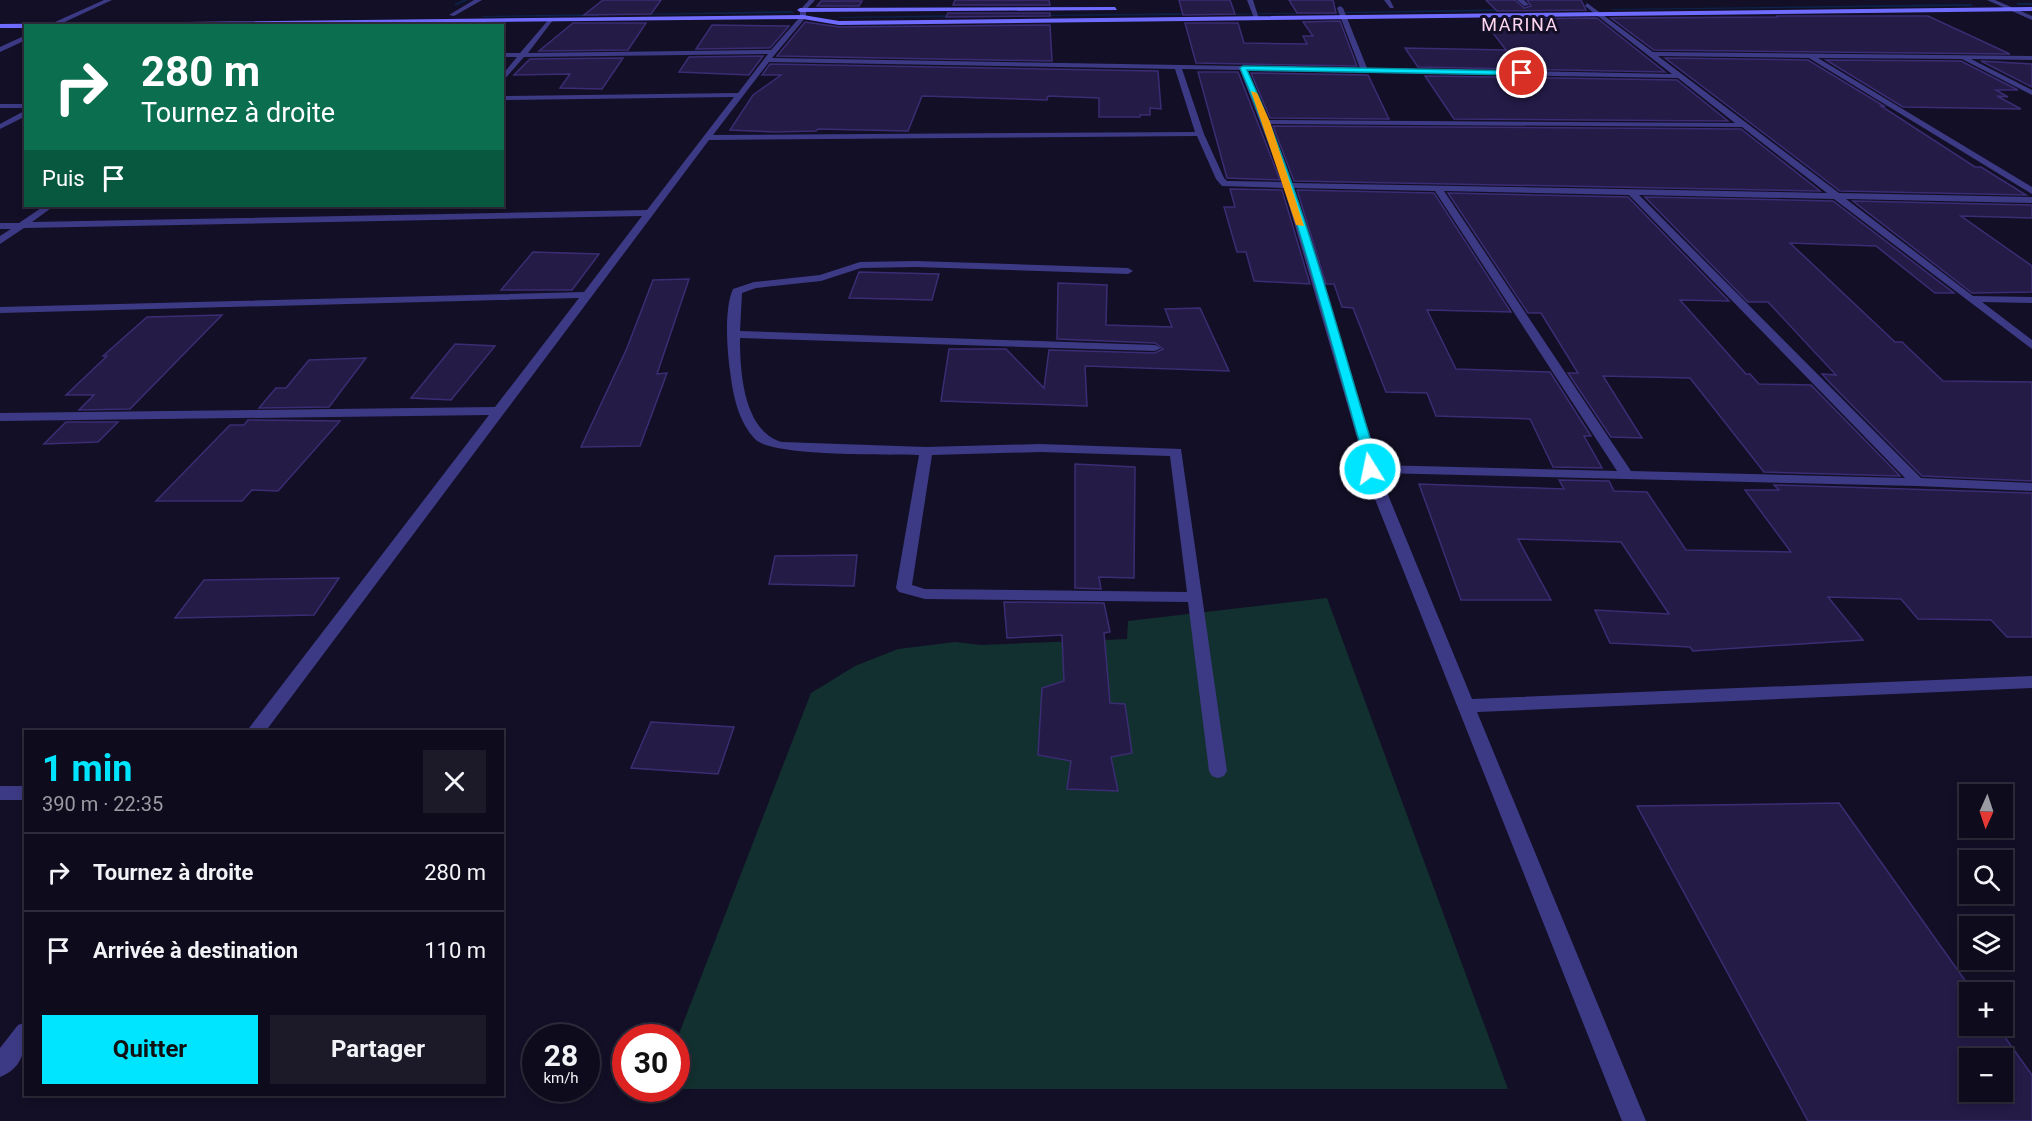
<!DOCTYPE html>
<html lang="fr">
<head>
<meta charset="utf-8">
<style>
	body { margin:0; font-family:Roboto,sans-serif; background:#1c1929; color:#f1f3f6; height:100vh; display:flex; flex-direction:column; font-size:22px; white-space:nowrap }
	* { box-sizing:border-box; margin:0 }
	p { font-size:20px; color:#9b9ba3 }
	.icon { flex:none; width:33px; height:33px; fill:none; stroke:currentColor; stroke-width:2; stroke-linecap:round; stroke-linejoin:round }
	.map { position:relative; flex:1; overflow:hidden }
	.panel { position:absolute; left:24px; top:730px; width:480px; height:366px; display:flex; flex-direction:column; background:#0e0b1c; border-radius:0px; box-shadow:0 3px 9px #0003,0 0 0 2px #2e2b3b }
	.panel>* { flex:none }
	.banner { position:absolute; left:24px; top:24px; width:480px; height:183px; border-radius:0px; box-shadow:0 3px 9px #0003,0 0 0 2px #2e2b3b; background:#0b6e4f; color:#fff; overflow:hidden }
	.needle { width:39px; rotate:183deg }
	.fabs { position:absolute; left:1959px; top:784px; display:grid; gap:12px }
	.fabs a { display:grid; place-items:center; width:54px; height:54px; border-radius:0px; background:#0e0b1c; box-shadow:0 3px 9px #0003,0 0 0 2px #2e2b3b; font-size:30px }
	.speed { position:absolute; left:522px; top:1024px; display:flex; gap:12px; font-size:30px; font-weight:700; text-align:center }
	.speed>* { display:grid; place-content:center; width:78px; height:78px; border-radius:50%; background:#0e0b1c; box-shadow:0 3px 9px #0003,0 0 0 2px #2e2b3b; line-height:1 }
	.speed small { font-size:15px; font-weight:400 }
	.speed .limit { border:9px solid #d22; background:#fff; color:#111 }
	.pin { position:absolute; display:grid; place-items:center; width:51px; height:51px; color:#fff; margin:-26px; border:3px solid #fff; border-radius:50%; box-shadow:0 2px 6px #0007 }
	.me { position:absolute; width:66px; margin:-33px; rotate:350deg; stroke-linejoin:round; filter:drop-shadow(0 0 4px #0008) }
	.turn { display:flex; align-items:center; gap:21px; height:126px; padding:0 18px; font-size:27px }
	.turn .icon { width:78px; height:78px; stroke-width:2.5 }
	.turn b { display:block; font-size:42px; line-height:51px }
	.then { display:flex; align-items:center; height:57px; padding:0 18px; background:#0003; gap:12px; font-size:22px }
	.round { display:grid; place-items:center; flex:none; width:63px; height:63px; border-radius:0px; background:#1c1929 }
	.overview { display:flex; align-items:center; justify-content:space-between; height:102px; padding:0 18px }
	h1 { font-size:36px; font-weight:700; line-height:45px; color:#00e5ff }
	.cta { display:flex; gap:12px; margin-top:auto; padding:12px 18px }
	.cta a { flex:1; height:69px; border-radius:0px; background:#00e5ff; color:#111; font-size:24px; font-weight:700; line-height:69px; text-align:center }
	.cta a+a { background:#1c1929; color:#f1f3f6 }
	ul { padding:0; list-style:none }
	li { display:flex; align-items:center; gap:18px; height:78px; padding:0 18px; border-top:2px solid #2e2b3b }
	li div { flex:1 }
	li b { display:block; font-size:22px }
	li em { font-style:normal }
	.map>svg:first-child { display:block }
	.green { fill:#12302f }
	.lines { fill:none; stroke-linecap:round; stroke-linejoin:round }
	.stream { fill:#0c2248; fill-rule:evenodd }
	.building { fill:#241b47; stroke:#3b2d73; stroke-width:1.5; fill-rule:evenodd }
	.lane { fill:#3d3a85; fill-rule:evenodd }
	.street { fill:#3d3a85; fill-rule:evenodd }
	.secondary { fill:#6f6bff; fill-rule:evenodd }
	.route { fill:#00e5ff; stroke:#0095a6; stroke-width:1.5 }
	.slow { fill:#f59e0b }
	.labels { text-anchor:middle; stroke-width:6; stroke-linejoin:round; paint-order:stroke }
	.far-neighbourhood-label { font-size:18px; letter-spacing:1.5px; fill:#ffd6f0; stroke:#130f26 }
</style>
</head>
<body>
<div class="map">
<svg width="2032" height="1121" viewBox="0 0 2032 1121">
	<rect width="100%" height="100%" fill="#130f26"/>
	<path class="green" d="M 1327,598 L 1508,1089 L 657,1089 L 676,1089 L 677,1039 L 811,693 L 855,666 L 898,649 L 955,642 L 981,645 L 1127,639 L 1128,621 Z"/>
	<g class="lines">
		<g class="stream">
			<path d="M 463,0 L 468,0 L 455,6 L 455,4 Z"/>
			<path d="M 2016,3 L 2032,3 L 2032,5 L 2018,5 Z"/>
			<path d="M 1971,4 L 1973,6 L 1613,10 L 1611,9 Z"/>
			<path d="M 1509,9 L 1511,11 L 1222,15 L 1220,14 Z"/>
			<path d="M 792,11 L 794,13 L 637,15 L 635,14 Z"/>
			<path d="M 1197,13 L 1199,15 L 1036,16 L 1034,15 Z"/>
			<path d="M 597,14 L 599,16 L 484,17 L 482,16 Z"/>
			<path d="M 960,15 L 962,17 L 840,18 L 838,17 Z"/>
		</g>
	</g>
	<g class="building">
		<path d="M 603,0 L 661,0 L 651,14 L 584,15 Z"/>
		<path d="M 955,0 L 1049,0 L 1050,5 L 953,5 Z"/>
		<path d="M 1179,0 L 1230,0 L 1235,14 L 1183,15 Z"/>
		<path d="M 1289,0 L 1333,0 L 1336,13 L 1297,13 Z"/>
		<path d="M 1486,0 L 1515,0 L 1524,8 L 1531,6 L 1527,0 L 1581,0 L 1586,10 L 1497,11 Z"/>
		<path d="M 821,1 L 862,1 L 859,6 L 817,6 Z"/>
		<path d="M 948,13 L 1050,13 L 1050,16 L 946,17 Z"/>
		<path d="M 1776,16 L 1928,16 L 2010,54 L 1654,50 L 1611,18 L 1778,17 Z"/>
		<path d="M 1597,18 L 1665,72 L 1418,67 L 1405,48 L 1506,50 L 1490,29 L 1516,30 L 1506,19 Z"/>
		<path d="M 1340,21 L 1357,66 L 1196,63 L 1185,23 L 1238,23 L 1244,43 L 1307,44 L 1303,36 L 1313,36 L 1303,22 Z"/>
		<path d="M 805,22 L 839,27 L 1050,25 L 1052,61 L 777,56 Z"/>
		<path d="M 573,23 L 646,23 L 628,50 L 539,51 Z"/>
		<path d="M 712,25 L 789,26 L 770,48 L 696,49 Z"/>
		<path d="M 763,56 L 749,75 L 679,72 L 689,57 Z"/>
		<path d="M 623,58 L 602,89 L 560,88 L 570,74 L 514,75 L 530,59 Z"/>
		<path d="M 1665,58 L 1808,60 L 1884,106 L 1881,106 L 1975,167 L 1981,167 L 2026,195 L 1840,191 Z"/>
		<path d="M 1826,60 L 1961,61 L 2018,90 L 1996,90 L 2008,97 L 1997,96 L 2021,109 L 1903,107 Z"/>
		<path d="M 1981,61 L 2032,64 L 2032,87 Z"/>
		<path d="M 770,64 L 1158,71 L 1161,109 L 1150,108 L 1150,115 L 1140,115 L 1140,117 L 1099,117 L 1099,98 L 1048,96 L 1047,100 L 922,96 L 908,131 L 818,129 L 816,131 L 776,132 L 730,130 L 753,95 L 781,75 L 762,75 Z"/>
		<path d="M 1198,72 L 1238,72 L 1280,180 L 1227,178 Z"/>
		<path d="M 1251,73 L 1368,75 L 1389,119 L 1270,118 Z"/>
		<path d="M 1425,76 L 1677,80 L 1728,121 L 1454,119 Z"/>
		<path d="M 1273,126 L 1741,129 L 1820,191 L 1294,181 Z"/>
		<path d="M 1230,189 L 1282,190 L 1310,284 L 1254,281 L 1246,252 L 1237,252 L 1224,207 L 1235,207 Z"/>
		<path d="M 1297,190 L 1434,193 L 1511,312 L 1427,310 L 1456,369 L 1550,372 L 1591,436 L 1584,436 L 1602,468 L 1553,467 L 1530,419 L 1436,416 L 1427,393 L 1386,392 L 1353,308 L 1342,307 L 1334,284 L 1326,284 Z"/>
		<path d="M 1448,193 L 1628,197 L 1729,301 L 1680,300 L 1746,374 L 1750,374 L 1759,384 L 1811,385 L 1900,476 L 1764,472 L 1690,378 L 1603,376 L 1642,438 L 1611,437 L 1568,373 L 1578,373 L 1541,313 L 1528,313 Z"/>
		<path d="M 1645,197 L 1833,201 L 1954,293 L 1935,293 L 1876,246 L 1790,243 L 1895,342 L 1902,342 L 1943,381 L 2032,382 L 2032,481 L 1922,476 L 1832,385 L 1822,374 L 1836,375 L 1768,302 L 1748,302 Z"/>
		<path d="M 1853,201 L 2032,205 L 2032,218 L 1961,216 L 2032,266 L 2032,292 L 1972,293 Z"/>
		<path d="M 533,252 L 599,254 L 572,290 L 501,290 Z"/>
		<path d="M 859,272 L 939,274 L 932,300 L 849,298 Z"/>
		<path d="M 689,279 L 657,374 L 667,373 L 640,446 L 581,447 L 627,348 L 653,280 Z"/>
		<path d="M 1058,283 L 1107,285 L 1106,325 L 1172,327 L 1165,309 L 1200,308 L 1229,371 L 1085,366 L 1087,406 L 941,401 L 949,349 L 1006,349 L 1044,388 L 1049,350 L 1155,353 L 1163,349 L 1155,343 L 1057,339 Z"/>
		<path d="M 222,315 L 130,409 L 79,410 L 94,395 L 66,395 L 107,356 L 103,356 L 147,317 Z"/>
		<path d="M 455,344 L 495,346 L 451,400 L 411,398 Z"/>
		<path d="M 366,358 L 329,407 L 259,408 L 276,388 L 286,388 L 309,360 Z"/>
		<path d="M 248,420 L 340,421 L 278,491 L 252,490 L 242,501 L 156,501 L 230,425 L 244,425 Z"/>
		<path d="M 66,422 L 118,422 L 98,442 L 44,444 Z"/>
		<path d="M 1075,464 L 1135,467 L 1134,578 L 1099,577 L 1101,589 L 1075,588 Z"/>
		<path d="M 1559,480 L 1609,481 L 1614,491 L 1647,492 L 1686,550 L 1791,552 L 1745,490 L 1779,490 L 1774,485 L 2032,493 L 2032,637 L 2007,637 L 1991,620 L 1918,619 L 1901,599 L 1828,597 L 1863,640 L 1693,651 L 1690,647 L 1610,643 L 1595,610 L 1669,614 L 1621,542 L 1518,539 L 1551,600 L 1461,600 L 1419,484 L 1564,489 Z"/>
		<path d="M 857,555 L 854,586 L 769,584 L 775,556 Z"/>
		<path d="M 339,578 L 314,615 L 175,618 L 204,580 Z"/>
		<path d="M 1004,602 L 1104,603 L 1110,632 L 1104,633 L 1110,703 L 1125,704 L 1132,753 L 1111,757 L 1118,791 L 1067,789 L 1071,761 L 1038,755 L 1042,688 L 1064,681 L 1062,635 L 1007,638 Z"/>
		<path d="M 651,722 L 734,727 L 718,774 L 631,768 Z"/>
		<path d="M 1839,803 L 1974,993 L 1970,993 L 1970,1026 L 1997,1026 L 2032,1075 L 2032,1121 L 1808,1121 L 1637,806 ZM 1970,1059 L 2002,1059 L 2002,1092 L 1970,1092 Z"/>
	</g>
	<g class="lines">
		<path class="lane" d="M 916,261 L 1128,268 L 1133,271 L 1128,274 L 916,267 L 861,268 L 821,281 L 756,288 L 742,293 L 740,331 L 1155,345 L 1161,348 L 1155,351 L 740,338 C 740,371 743,431 782,442 L 926,447 L 1040,444 L 1181,449 L 1227,771 L 1224,776 L 1218,778 L 1212,776 L 1209,771 L 1188,602 L 925,599 L 899,592 L 896,588 L 919,455 C 890,454 771,457 755,439 C 738,421 733,395 730,371 C 727,349 724,309 733,289 L 754,282 L 820,275 L 860,262 ZM 1040,452 L 1170,456 L 1187,592 L 925,589 L 912,585 L 932,455 Z"/>
		<g class="street">
			<path d="M 104,0 L 112,0 L 56,26 L 46,26 Z"/>
			<path d="M 474,0 L 482,0 L 454,16 L 449,15 Z"/>
			<path d="M 809,0 L 815,0 L 806,10 L 806,17 L 772,58 L 1360,68 L 1337,8 L 1340,6 L 1343,8 L 1367,68 L 1672,74 L 1585,6 L 1587,3 L 1653,52 L 2032,56 L 2032,60 L 1971,59 L 2032,90 L 2032,95 L 1962,59 L 1818,58 L 2032,187 L 2032,194 L 1809,58 L 1658,56 L 1839,193 L 2032,197 L 2032,203 L 1846,199 L 1973,296 L 2032,297 L 2032,303 L 1982,302 L 2032,340 L 2032,349 L 1834,199 L 1639,195 L 1921,478 L 2032,483 L 2032,491 L 1917,486 L 1379,473 L 1472,699 L 2032,676 L 2032,688 L 1477,712 L 1646,1121 L 1622,1121 L 1363,469 L 1363,458 L 1284,188 L 1222,186 L 1216,179 L 1197,136 L 709,140 L 265,732 L 246,732 L 489,415 L 0,421 L 0,413 L 495,407 L 579,298 L 0,313 L 0,307 L 584,292 L 642,216 L 24,228 L 0,244 L 0,236 L 11,229 L 0,229 L 0,223 L 19,223 L 44,206 L 54,206 L 32,222 L 647,210 L 734,97 L 502,100 L 502,96 L 738,93 L 768,54 L 524,57 L 502,82 L 502,75 L 517,57 L 502,57 L 502,53 L 520,53 L 550,18 L 553,20 L 528,53 L 771,50 L 800,17 L 800,10 ZM 769,62 L 1175,69 L 1195,132 L 713,135 ZM 1182,69 L 1240,70 L 1283,182 L 1227,181 L 1224,178 L 1204,134 ZM 1248,71 L 1678,78 L 1735,123 L 1268,120 ZM 1270,124 L 1742,127 L 1827,193 L 1292,183 ZM 1294,188 L 1435,191 L 1617,471 L 1377,465 L 1377,458 ZM 1444,191 L 1629,195 L 1905,478 L 1631,471 Z"/>
			<path d="M 1247,0 L 1253,0 L 1259,19 L 1254,18 Z"/>
			<path d="M 1384,0 L 1390,0 L 1394,8 L 1390,8 Z"/>
			<path d="M 1517,0 L 1524,0 L 1529,5 L 1524,6 Z"/>
			<path d="M 1987,0 L 1995,0 L 2032,16 L 2032,20 Z"/>
			<path d="M 26,35 L 26,40 L 0,52 L 0,47 Z"/>
			<rect x="0" y="104" width="26" height="4"/>
			<path d="M 26,110 L 26,116 L 0,129 L 0,124 Z"/>
			<rect x="0" y="786" width="26" height="14"/>
			<path d="M 26,1022 C 26,1046 25,1067 0,1077 L 0,1048 L 18,1025 Z"/>
		</g>
		<g class="secondary">
			<path d="M 1115,7 L 1117,10 L 800,12 L 797,10 L 800,8 Z"/>
			<path d="M 2032,7 L 2032,11 L 839,25 L 803,19 L 26,26 L 26,28 L 0,28 L 0,24 L 803,15 L 839,21 Z"/>
		</g>
	</g>
	<path class="route" d="M 1243,66 L 1522,71 L 1525,73 L 1522,75 L 1247,70 C 1303,194 1336,328 1376,458 L 1374,471 L 1370,472 L 1363,469 L 1364,458 C 1326,327 1294,193 1240,68 Z"/>
	<path class="slow" d="M 1251,91 L 1257,93 L 1270,122 L 1304,226 L 1296,225 Z"/>
	<g class="labels">
		<g class="far-neighbourhood-label">
			<text x="1520" y="31">MARINA</text>
		</g>
	</g>
</svg>
<div class="fabs">
<a><svg class="needle" viewBox="-14 -14 28 28"><path d="M0-13l5 13h-10z" fill="#e53935"/><path d="M0 13l5-13h-10z" fill="#9b9ba3"/></svg></a>
<a><svg class="icon" aria-label="search" viewBox="0 0 24 24"><circle cx="10" cy="10" r="6"/><path d="M15 15l6 6"/></svg></a>
<a><svg class="icon" aria-label="layers" viewBox="0 0 24 24"><path d="M12 4l9 5-9 5-9-5zM3 14l9 5 9-5"/></svg></a>
<a>+</a>
<a>−</a>
</div>
<div class="speed"><div>28<small>km/h</small></div><div class="limit">30</div></div>
<div class="pin" style="left:1522px;top:73px;background:#d93025"><svg class="icon" aria-label="arrive" viewBox="0 0 24 24"><path d="M6 21V4h12l-3 4 3 4H6"/></svg></div>
<svg class="me" style="left:1370px;top:469px" viewBox="-20 -20 40 40"><circle r="17" fill="#00e5ff" stroke="#fff" stroke-width="3"/><path d="M0-11L8 9 0 5-8 9z" fill="#fff"/></svg>
<div class="banner">
<div class="turn"><svg class="icon" aria-label="right" viewBox="0 0 24 24"><path d="M7 20v-9h11M14 6l5 5-5 5"/></svg><div><b>280 m</b>Tournez à droite</div></div>
<div class="then">Puis<svg class="icon" aria-label="arrive" viewBox="0 0 24 24"><path d="M6 21V4h12l-3 4 3 4H6"/></svg></div>
</div>
<section class="panel">
<div class="overview"><div><h1>1 min</h1><p>390 m · 22:35</p></div><a class="round"><svg class="icon" aria-label="close" viewBox="0 0 24 24"><path d="M6 6l12 12M18 6L6 18"/></svg></a></div>
<ul>
<li><svg class="icon" aria-label="right" viewBox="0 0 24 24"><path d="M7 20v-9h11M14 6l5 5-5 5"/></svg><div><b>Tournez à droite</b></div><em>280 m</em></li>
<li><svg class="icon" aria-label="arrive" viewBox="0 0 24 24"><path d="M6 21V4h12l-3 4 3 4H6"/></svg><div><b>Arrivée à destination</b></div><em>110 m</em></li>
</ul>
<div class="cta"><a>Quitter</a><a>Partager</a></div>
</section>
</div>
</body>
</html>
